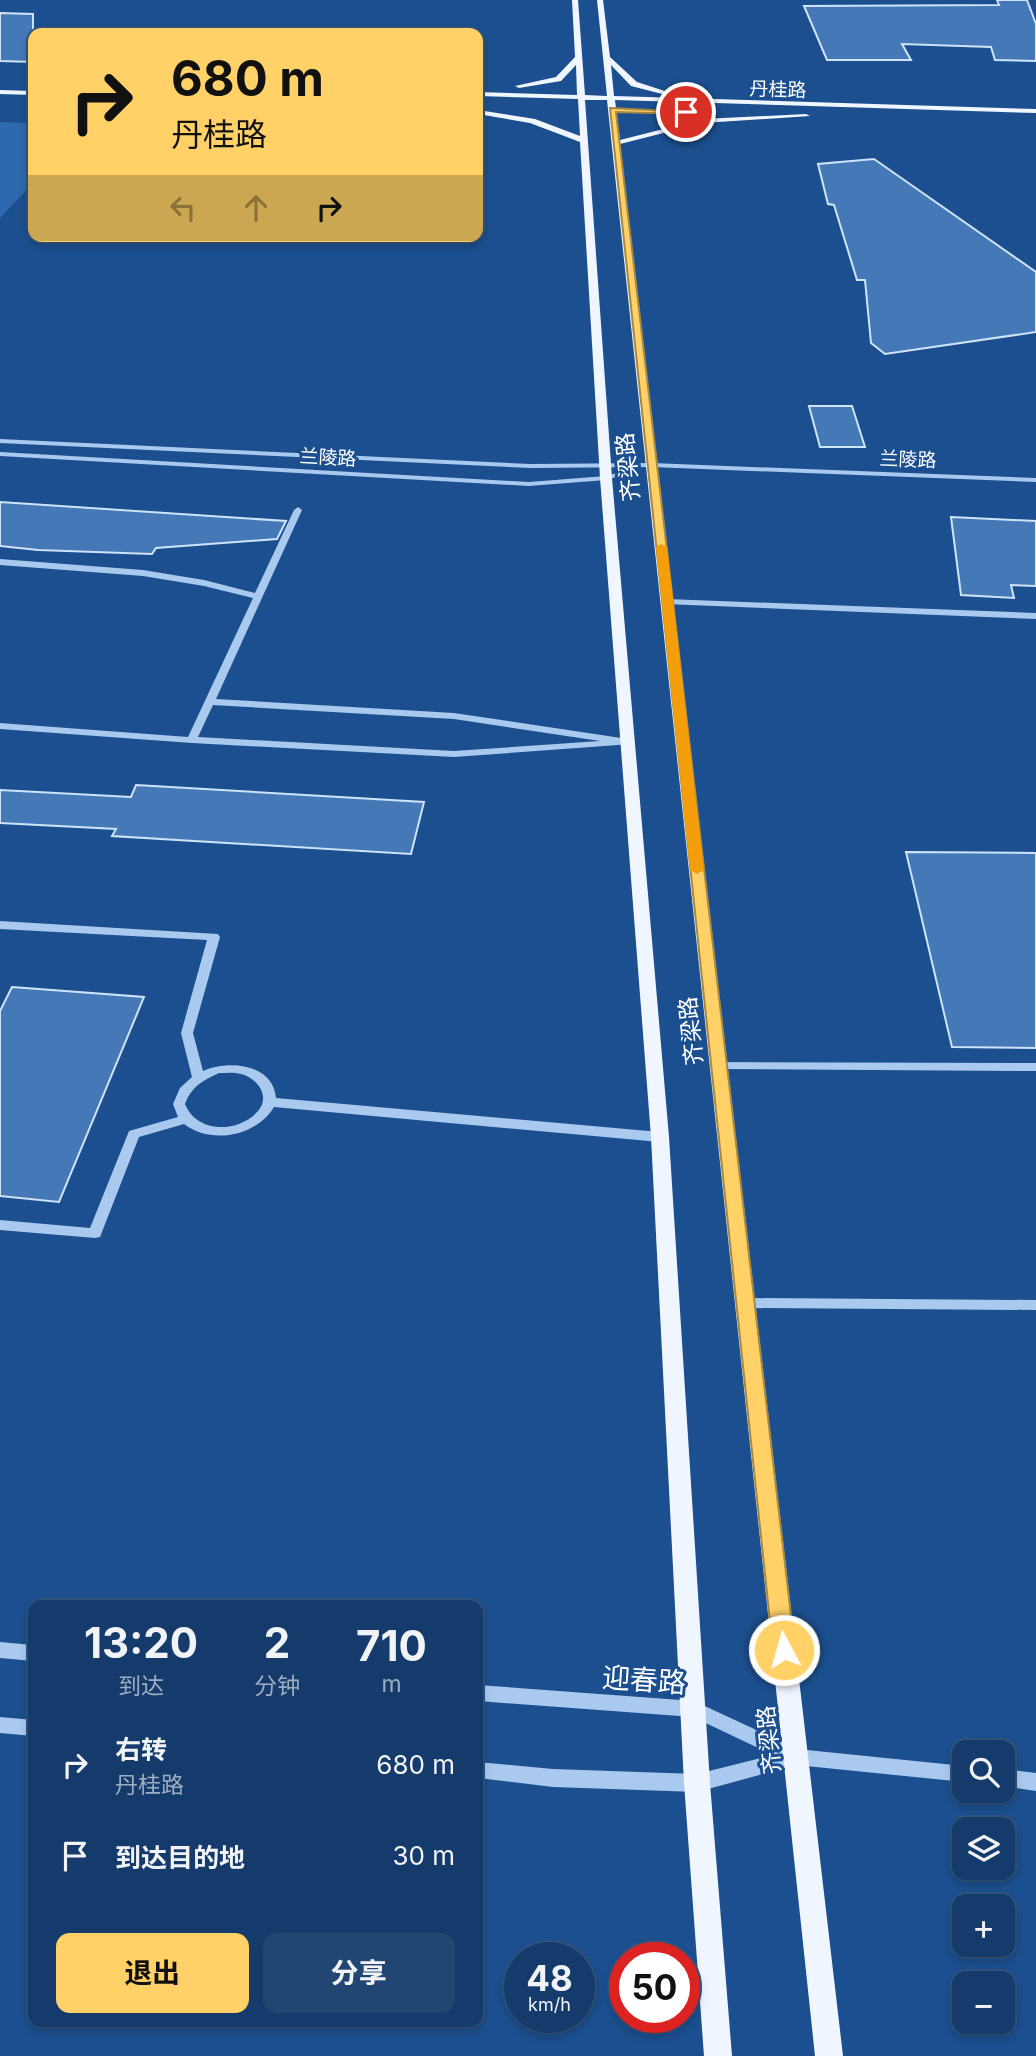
<!DOCTYPE html>
<html lang="zh">
<head>
<meta charset="utf-8">
<style>
	body { margin:0; font-family:Inter,"Noto Sans SC",sans-serif; background:#214673; color:#f1f3f6; height:100vh; display:flex; flex-direction:column; font-size:26px; white-space:nowrap }
	* { box-sizing:border-box; margin:0 }
	p { font-size:23px; color:#9dadc1 }
	.icon { flex:none; width:38px; height:38px; fill:none; stroke:currentColor; stroke-width:2; stroke-linecap:round; stroke-linejoin:round }
	.map { position:relative; flex:1; overflow:hidden }
	.drawer { position:absolute; left:28px; top:1600px; width:455px; height:427px; display:flex; flex-direction:column; background:#143b6b; border-radius:14px; box-shadow:0 4px 10px #0003,0 0 0 2px #33557e }
	.drawer>* { flex:none }
	.hud { position:absolute; left:28px; top:28px; width:455px; height:214px; border-radius:14px; box-shadow:0 4px 10px #0003,0 0 0 2px #33557e; background:#ffd166; color:#111; overflow:hidden }
	.fabs { position:absolute; left:952px; top:1740px; display:grid; gap:14px }
	.fabs a { display:grid; place-items:center; width:63px; height:63px; border-radius:14px; background:#143b6b; box-shadow:0 4px 10px #0003,0 0 0 2px #33557e; font-size:35px }
	.speed { position:absolute; left:504px; top:1942px; display:flex; gap:14px; font-size:35px; font-weight:700; text-align:center }
	.speed>* { display:grid; place-content:center; width:91px; height:91px; border-radius:50%; background:#143b6b; box-shadow:0 4px 10px #0003,0 0 0 2px #33557e; line-height:1 }
	.speed small { font-size:18px; font-weight:400 }
	.speed .limit { border:10px solid #d22; background:#fff; color:#111 }
	.pin { position:absolute; display:grid; place-items:center; width:60px; height:60px; color:#fff; margin:-30px; border:4px solid #fff; border-radius:50%; box-shadow:0 2px 7px #0007 }
	.me { position:absolute; width:77px; margin:-38px; rotate:354deg; stroke-linejoin:round; filter:drop-shadow(0 0 5px #0008) }
	.turn { display:flex; align-items:center; gap:24px; height:147px; padding:0 28px; font-size:32px }
	.turn .icon { width:91px; height:91px; stroke-width:2.5 }
	.turn b { display:block; font-size:49px; line-height:60px }
	.lanes { display:flex; align-items:center; height:66px; padding:0 28px; background:#0003; justify-content:center; gap:35px; direction:ltr }
	.lanes .off { opacity:.35 }
	.eta { display:flex; justify-content:space-evenly; align-items:center; height:119px; text-align:center }
	.eta b { font-size:42px; font-weight:700; line-height:49px }
	.action { display:flex; gap:14px; margin-top:auto; padding:14px 28px }
	.action a { flex:1; height:80px; border-radius:14px; background:#ffd166; color:#111; font-size:28px; font-weight:700; line-height:80px; text-align:center }
	.action a+a { background:#214673; color:#f1f3f6 }
	ul { padding:0; list-style:none }
	li { display:flex; align-items:center; gap:21px; height:91px; padding:0 28px }
	li div { flex:1 }
	li b { display:block; font-size:26px }
	li em { font-style:normal }
	.map>svg:first-child { display:block }
	.green { fill:#2e69ad }
	.building { fill:#4478b7; stroke:#cfe3fa; stroke-width:2 }
	.lines { fill:none; stroke-linecap:round; stroke-linejoin:round }
	.minor { fill:#a9c9ee; fill-rule:evenodd }
	.major { fill:#f0f6ff; fill-rule:evenodd }
	.route { fill:#ffd166; stroke:#a68842; stroke-width:2 }
	.slow { fill:#f59e0b }
	.labels { text-anchor:middle; stroke-width:6; stroke-linejoin:round; paint-order:stroke }
	.far-street-label { font-size:19px; fill:#fff; stroke:#1b4f8f }
	.street-label { font-size:23px; fill:#fff; stroke:#1b4f8f }
	.near-street-label { font-size:28px; fill:#fff; stroke:#1b4f8f }
</style>
</head>
<body>
<div class="map">
<svg width="1036" height="2056" viewBox="0 0 1036 2056">
	<rect width="100%" height="100%" fill="#1b4f8f"/>
	<path class="green" d="M 0,122 L 33,123 L 33,183 L 0,218 Z"/>
	<g class="building">
		<path d="M 997,0 L 1027,0 L 1036,24 L 1036,61 L 995,60 L 991,47 L 902,44 L 911,60 L 827,60 L 804,6 L 999,5 Z"/>
		<path d="M 0,13 L 33,14 L 33,62 L 0,61 Z"/>
		<path d="M 874,159 L 1036,272 L 1036,332 L 885,354 L 871,343 L 865,280 L 857,280 L 834,205 L 828,204 L 818,164 Z"/>
		<path d="M 809,406 L 852,406 L 865,447 L 820,447 Z"/>
		<path d="M 0,502 L 286,521 L 277,539 L 156,548 L 152,554 L 38,550 L 0,546 Z"/>
		<path d="M 951,517 L 1036,521 L 1036,586 L 1011,585 L 1014,598 L 961,595 Z"/>
		<path d="M 136,785 L 424,802 L 411,854 L 112,836 L 116,829 L 0,823 L 0,790 L 131,797 Z"/>
		<path d="M 906,852 L 1036,853 L 1036,1048 L 952,1047 Z"/>
		<path d="M 12,987 L 144,997 L 59,1202 L 0,1196 L 0,1011 Z"/>
	</g>
	<g class="lines">
		<g class="minor">
			<path d="M 0,439 L 530,464 L 652,463 L 1036,478 L 1036,482 L 652,467 L 530,468 L 0,443 Z"/>
			<path d="M 0,452 L 529,482 L 606,476 L 635,468 L 639,470 L 606,480 L 529,486 L 0,456 Z"/>
			<path d="M 298,507 L 302,510 L 216,699 L 454,713 L 628,739 L 632,740 L 632,744 L 454,757 L 192,743 L 0,729 L 0,723 L 188,737 L 253,598 L 204,586 L 143,576 L 0,565 L 0,559 L 143,570 L 204,580 L 255,593 L 294,510 ZM 213,705 L 454,719 L 600,741 L 454,751 L 198,737 Z"/>
			<path d="M 667,599 L 1036,613 L 1036,619 L 664,604 L 664,600 Z"/>
			<path d="M 0,921 L 218,934 L 220,937 L 193,1033 L 203,1071 C 228,1060 273,1063 276,1098 L 660,1132 L 665,1134 L 667,1137 L 665,1140 L 660,1142 L 274,1107 C 257,1136 211,1145 184,1124 L 139,1137 L 100,1237 L 95,1238 L 0,1230 L 0,1220 L 90,1228 L 129,1131 L 178,1117 L 173,1104 L 180,1088 L 192,1077 L 181,1033 L 207,940 L 0,929 ZM 219,1073 C 227,1073 234,1072 241,1074 C 257,1078 271,1096 258,1111 C 239,1133 197,1134 185,1104 C 191,1087 203,1080 219,1073 Z"/>
			<path d="M 719,1062 L 1036,1063 L 1036,1071 L 715,1069 L 713,1066 L 715,1063 Z"/>
			<path d="M 745,1298 L 1036,1300 L 1036,1310 L 745,1308 L 740,1307 L 738,1303 L 740,1299 Z"/>
			<path d="M 0,1642 L 33,1645 L 33,1661 L 0,1658 Z"/>
			<path d="M 478,1685 L 694,1701 L 797,1749 L 964,1766 L 964,1782 L 796,1765 L 697,1792 L 553,1787 L 478,1778 L 478,1762 L 553,1769 L 697,1774 L 773,1755 L 693,1717 L 478,1701 Z"/>
			<path d="M 0,1717 L 33,1720 L 33,1736 L 0,1733 Z"/>
			<path d="M 1003,1769 L 1036,1773 L 1036,1791 L 1003,1786 Z"/>
		</g>
		<g class="major">
			<path d="M 572,0 L 578,0 L 585,95 L 607,96 L 597,0 L 603,0 L 610,57 L 637,82 L 674,94 L 670,96 L 631,86 L 611,65 L 614,96 L 1036,109 L 1036,113 L 615,100 L 620,140 L 703,119 L 806,114 L 810,116 L 703,123 L 620,144 L 843,2056 L 815,2056 L 607,100 L 585,100 L 612,478 L 669,1137 L 710,1783 L 732,2056 L 704,2056 L 684,1783 L 651,1137 L 600,478 L 580,142 L 530,123 L 478,114 L 478,110 L 535,119 L 580,136 L 578,99 L 478,96 L 478,92 L 577,95 L 576,65 L 561,81 L 519,88 L 515,86 L 556,77 L 575,57 Z"/>
			<path d="M 0,90 L 33,91 L 33,95 L 0,94 Z"/>
		</g>
	</g>
	<path class="route" d="M 610,108 L 690,112 L 686,114 L 616,112 L 795,1650 L 792,1657 L 784,1660 L 776,1657 L 773,1650 Z"/>
	<path class="slow" d="M 661,544 L 667,547 L 704,870 L 697,874 L 690,870 L 656,547 Z"/>
	<g class="labels">
		<g class="far-street-label">
			<text transform="translate(778 89) rotate(2)" y="7">丹桂路</text>
			<text transform="translate(328 457) rotate(3)" y="7">兰陵路</text>
			<text transform="translate(908 459) rotate(2)" y="7">兰陵路</text>
		</g>
		<g class="street-label">
			<text transform="translate(628 467) rotate(-96)" y="8">齐梁路</text>
			<text transform="translate(691 1031) rotate(-96)" y="8">齐梁路</text>
			<text transform="translate(769 1740) rotate(-96)" y="8">齐梁路</text>
		</g>
		<g class="near-street-label">
			<text transform="translate(644 1680) rotate(4)" y="10">迎春路</text>
		</g>
	</g>
</svg>
<div class="fabs">
<a><svg class="icon" aria-label="search" viewBox="0 0 24 24"><circle cx="10" cy="10" r="6"/><path d="M15 15l6 6"/></svg></a>
<a><svg class="icon" aria-label="layers" viewBox="0 0 24 24"><path d="M12 4l9 5-9 5-9-5zM3 14l9 5 9-5"/></svg></a>
<a>+</a>
<a>−</a>
</div>
<div class="speed"><div>48<small>km/h</small></div><div class="limit">50</div></div>
<div class="pin" style="left:686px;top:112px;background:#d93025"><svg class="icon" aria-label="arrive" viewBox="0 0 24 24"><path d="M6 21V4h12l-3 4 3 4H6"/></svg></div>
<svg class="me" style="left:784px;top:1650px" viewBox="-20 -20 40 40"><circle r="17" fill="#ffd166" stroke="#fff" stroke-width="3"/><path d="M0-11L8 9 0 5-8 9z" fill="#fff"/></svg>
<div class="hud">
<div class="turn"><svg class="icon" aria-label="right" viewBox="0 0 24 24"><path d="M7 20v-9h11M14 6l5 5-5 5"/></svg><div><b>680 m</b>丹桂路</div></div>
<div class="lanes"><svg class="icon off" aria-label="left" viewBox="0 0 24 24"><path d="M17 20v-9H6M10 6l-5 5 5 5"/></svg><svg class="icon off" aria-label="ahead" viewBox="0 0 24 24"><path d="M12 20V5M6 11l6-6 6 6"/></svg><svg class="icon" aria-label="right" viewBox="0 0 24 24"><path d="M7 20v-9h11M14 6l5 5-5 5"/></svg></div>
</div>
<section class="drawer">
<div class="eta">
<div><b>13:20</b><p>到达</p></div>
<div><b>2</b><p>分钟</p></div>
<div><b>710</b><p>m</p></div>
</div>
<ul>
<li><svg class="icon" aria-label="right" viewBox="0 0 24 24"><path d="M7 20v-9h11M14 6l5 5-5 5"/></svg><div><b>右转</b><p>丹桂路</p></div><em>680 m</em></li>
<li><svg class="icon" aria-label="arrive" viewBox="0 0 24 24"><path d="M6 21V4h12l-3 4 3 4H6"/></svg><div><b>到达目的地</b></div><em>30 m</em></li>
</ul>
<div class="action"><a>退出</a><a>分享</a></div>
</section>
</div>
</body>
</html>
